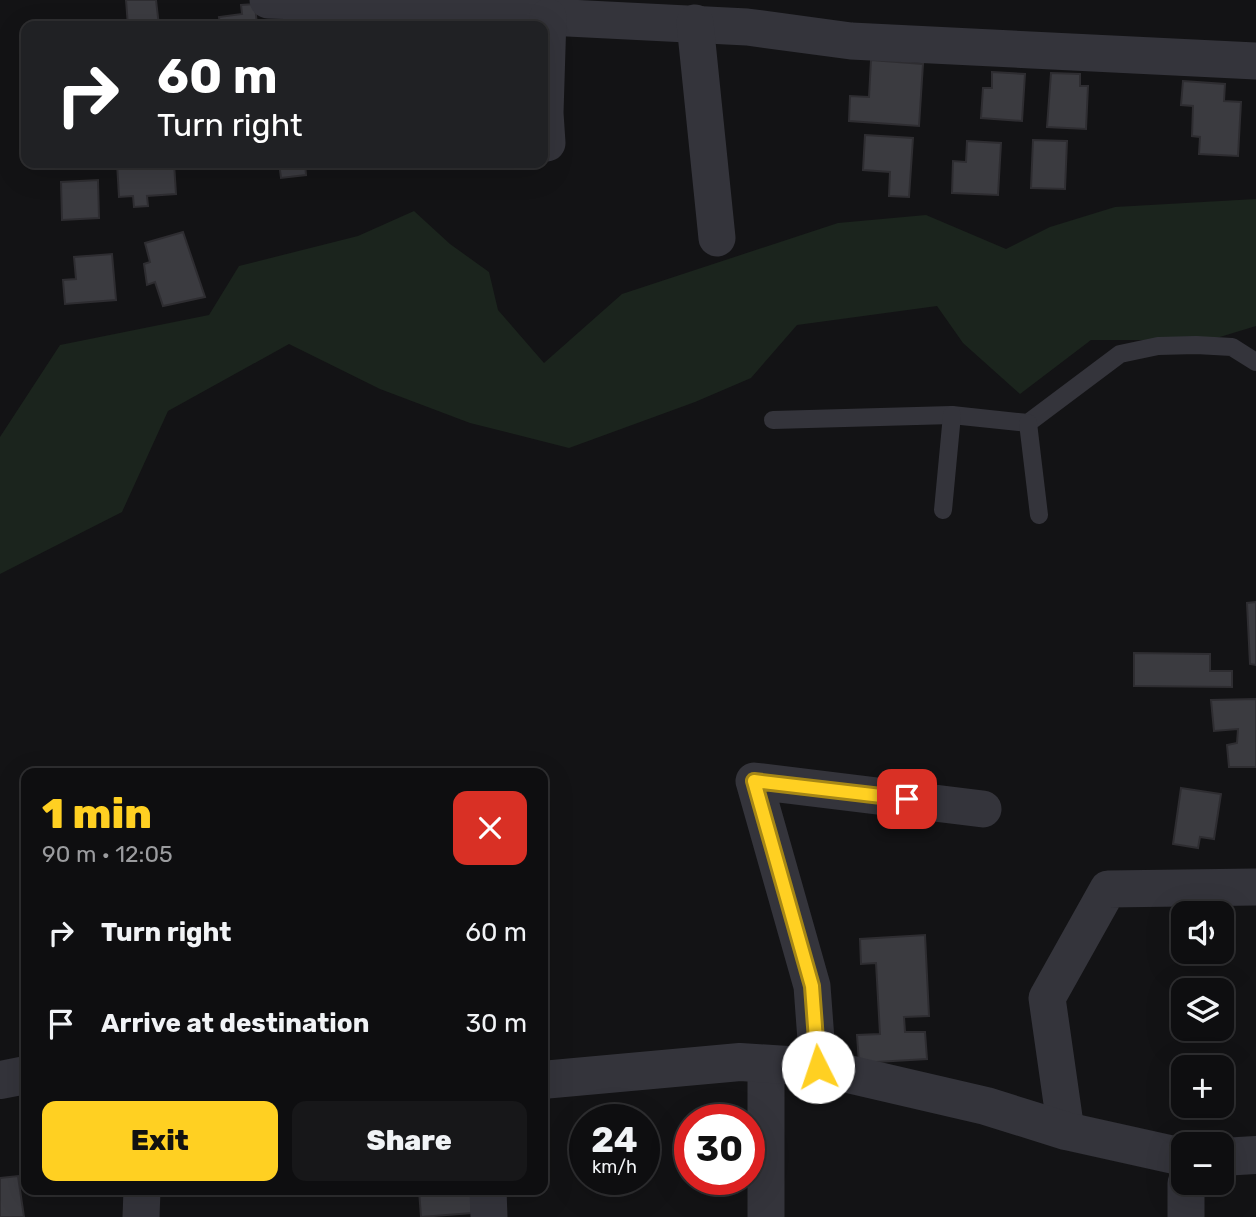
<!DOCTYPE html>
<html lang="en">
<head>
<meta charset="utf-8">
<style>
	body { margin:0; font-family:Rubik,sans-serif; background:#171719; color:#f1f3f6; height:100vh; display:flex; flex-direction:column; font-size:26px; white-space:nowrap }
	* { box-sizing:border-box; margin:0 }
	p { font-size:23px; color:#9b9c9f }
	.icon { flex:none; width:38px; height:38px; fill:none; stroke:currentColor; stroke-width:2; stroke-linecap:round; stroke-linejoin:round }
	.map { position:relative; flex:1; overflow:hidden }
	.side { position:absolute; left:21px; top:768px; width:527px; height:427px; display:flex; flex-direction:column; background:#0e0e10; border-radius:14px; box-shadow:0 7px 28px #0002,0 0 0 2px #2e2e30 }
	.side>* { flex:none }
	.hud { position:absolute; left:21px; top:21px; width:527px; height:147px; border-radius:14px; box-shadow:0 7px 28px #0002,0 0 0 2px #2e2e30; background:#202124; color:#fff; overflow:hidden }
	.buttons { position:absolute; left:1171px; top:901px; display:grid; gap:14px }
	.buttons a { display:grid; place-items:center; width:63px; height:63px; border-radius:14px; background:#0e0e10; box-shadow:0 7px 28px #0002,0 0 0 2px #2e2e30; font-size:35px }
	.speed { position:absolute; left:569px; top:1104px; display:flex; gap:14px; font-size:35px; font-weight:700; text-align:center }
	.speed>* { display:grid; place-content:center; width:91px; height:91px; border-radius:50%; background:#0e0e10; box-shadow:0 7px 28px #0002,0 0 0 2px #2e2e30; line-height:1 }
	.speed small { font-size:18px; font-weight:400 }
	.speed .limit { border:10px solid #d22; background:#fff; color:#111 }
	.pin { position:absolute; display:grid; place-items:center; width:60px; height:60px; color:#fff; margin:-30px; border-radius:14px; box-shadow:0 4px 10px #0006 }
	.me { position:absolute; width:77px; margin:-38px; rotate:356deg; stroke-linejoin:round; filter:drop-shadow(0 0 5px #0008) }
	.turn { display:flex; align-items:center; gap:24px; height:147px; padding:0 21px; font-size:32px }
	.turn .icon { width:91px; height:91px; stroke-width:2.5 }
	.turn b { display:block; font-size:49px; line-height:60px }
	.round { display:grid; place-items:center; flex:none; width:74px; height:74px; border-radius:14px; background:#171719 }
	.headline { display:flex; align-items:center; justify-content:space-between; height:119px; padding:0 21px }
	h1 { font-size:42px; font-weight:800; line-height:52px; color:#ffd022 }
	.primary-button { display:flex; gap:14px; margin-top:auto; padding:14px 21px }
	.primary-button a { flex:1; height:80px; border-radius:14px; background:#ffd022; color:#111; font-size:28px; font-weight:800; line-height:80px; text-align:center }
	.primary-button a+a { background:#171719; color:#f1f3f6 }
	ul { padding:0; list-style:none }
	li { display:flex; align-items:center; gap:21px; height:91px; padding:0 21px }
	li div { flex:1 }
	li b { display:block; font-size:26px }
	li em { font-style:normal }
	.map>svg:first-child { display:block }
	.green { fill:#1b241d }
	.building { fill:#3b3b40; stroke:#2e2d31; stroke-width:2 }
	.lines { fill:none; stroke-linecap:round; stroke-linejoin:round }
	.service { stroke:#34343b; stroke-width:18 }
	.minor { stroke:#34343b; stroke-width:37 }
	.tertiary { stroke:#34343b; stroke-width:38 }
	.route-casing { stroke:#a68716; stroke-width:18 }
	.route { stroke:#ffd022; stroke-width:12 }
</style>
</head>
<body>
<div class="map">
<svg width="1256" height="1217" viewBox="0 0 1256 1217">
	<rect width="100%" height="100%" fill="#131315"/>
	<path class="green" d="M 1256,199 L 1256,326 L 1210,340 L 1091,340 L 1020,394 L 963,343 L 937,306 L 797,325 L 751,378 L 695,402 L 569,448 L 470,423 L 380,389 L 289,344 L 168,411 L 122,512 L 0,574 L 0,437 L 60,345 L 209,315 L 239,266 L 358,236 L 414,211 L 450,244 L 489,272 L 498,310 L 544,363 L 622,294 L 838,223 L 926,215 L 1006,249 L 1050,227 L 1115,207 Z"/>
	<g class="building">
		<path d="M 126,0 L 156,0 L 159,26 L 128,26 Z"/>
		<path d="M 255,4 L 257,26 L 220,26 L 219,17 L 242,14 L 241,5 Z"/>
		<path d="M 871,60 L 923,64 L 919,126 L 849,121 L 850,96 L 869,97 Z"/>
		<path d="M 992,72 L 1025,74 L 1022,121 L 981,118 L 983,88 L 992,88 Z"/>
		<path d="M 1051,73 L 1080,74 L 1080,86 L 1088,86 L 1086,129 L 1047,127 Z"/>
		<path d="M 1183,81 L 1225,84 L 1224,101 L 1241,102 L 1238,156 L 1199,154 L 1200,137 L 1192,136 L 1193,106 L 1181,105 Z"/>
		<path d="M 865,135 L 913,138 L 909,197 L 889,196 L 890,172 L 863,170 Z"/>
		<path d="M 1033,140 L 1067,141 L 1065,189 L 1031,188 Z"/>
		<path d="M 967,141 L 1001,143 L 998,195 L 952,193 L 953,161 L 966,162 Z"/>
		<path d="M 117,163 L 174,163 L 176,194 L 147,196 L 148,206 L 134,207 L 133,196 L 119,197 Z"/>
		<path d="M 279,163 L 305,163 L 306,175 L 281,178 Z"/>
		<path d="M 98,180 L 99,218 L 62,220 L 61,182 Z"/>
		<path d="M 183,232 L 205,297 L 163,306 L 155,282 L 147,285 L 144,264 L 150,262 L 145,243 Z"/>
		<path d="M 112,254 L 116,300 L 65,304 L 63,280 L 76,279 L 74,257 Z"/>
		<path d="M 1256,602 L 1256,665 L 1250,664 L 1247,603 Z"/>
		<path d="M 1134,653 L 1210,654 L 1210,671 L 1232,671 L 1232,687 L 1134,686 Z"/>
		<path d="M 1256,699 L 1256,767 L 1229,767 L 1227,745 L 1237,743 L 1238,729 L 1214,731 L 1211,700 Z"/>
		<path d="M 1181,788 L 1221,794 L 1214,839 L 1200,837 L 1198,848 L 1173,844 Z"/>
		<path d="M 925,935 L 929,1016 L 904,1017 L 905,1032 L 925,1032 L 927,1059 L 859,1063 L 857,1035 L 880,1034 L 876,963 L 861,964 L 860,939 Z"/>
		<path d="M 18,1176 L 24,1217 L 0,1217 L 0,1178 Z"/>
		<path d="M 419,1190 L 471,1190 L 472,1213 L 421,1217 Z"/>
	</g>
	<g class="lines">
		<g class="service">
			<path d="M 773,420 L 952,415 L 1028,423 L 1120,354 L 1158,346 L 1196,345 L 1232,347 L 1256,362"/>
			<path d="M 1028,423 L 1039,515"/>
			<path d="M 943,510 L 952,415"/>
		</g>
		<g class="minor">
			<path d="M 268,0 L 467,6 L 548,17 L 747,27 L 851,41 L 1256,61"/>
			<path d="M 695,23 L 717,238"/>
			<path d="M 547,143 L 545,113 L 548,17"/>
			<path d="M 766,1064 L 766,1217"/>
			<path d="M 818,1067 L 812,986 L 754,781 L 983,809"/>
			<path d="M 1066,1131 L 1047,998 L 1108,889 L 1256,887"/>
			<path d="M 1186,1183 L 1186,1217"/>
			<path d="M 488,1190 L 489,1217"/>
			<path d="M 141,1217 L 142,1190"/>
		</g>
		<g class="tertiary">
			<path d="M 0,1080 L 26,1075"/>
			<path d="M 542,1080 L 740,1062 L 818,1067 L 986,1106 L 1066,1131 L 1183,1157"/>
			<path d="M 1222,1157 L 1256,1155"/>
		</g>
	</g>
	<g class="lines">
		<g class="route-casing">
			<path id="route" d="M 818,1067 L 812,986 L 754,781 L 907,799"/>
		</g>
		<use href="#route" class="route"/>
	</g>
</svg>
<div class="buttons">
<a><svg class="icon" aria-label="sound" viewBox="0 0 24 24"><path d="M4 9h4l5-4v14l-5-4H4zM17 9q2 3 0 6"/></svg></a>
<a><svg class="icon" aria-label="layers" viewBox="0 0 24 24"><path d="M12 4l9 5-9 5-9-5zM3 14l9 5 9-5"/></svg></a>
<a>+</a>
<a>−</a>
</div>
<div class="speed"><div>24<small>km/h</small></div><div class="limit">30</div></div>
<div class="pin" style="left:907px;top:799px;background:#d93025"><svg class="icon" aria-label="arrive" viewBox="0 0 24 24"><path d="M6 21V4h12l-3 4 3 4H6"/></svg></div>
<svg class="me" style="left:818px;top:1067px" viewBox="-20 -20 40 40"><circle r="19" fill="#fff"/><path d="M0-13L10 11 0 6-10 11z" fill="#ffd022"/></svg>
<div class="hud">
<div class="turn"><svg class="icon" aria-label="right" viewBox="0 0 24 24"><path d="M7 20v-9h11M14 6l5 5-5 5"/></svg><div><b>60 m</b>Turn right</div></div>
</div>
<section class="side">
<div class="headline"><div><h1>1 min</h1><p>90 m · 12:05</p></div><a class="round" style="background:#d93025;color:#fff"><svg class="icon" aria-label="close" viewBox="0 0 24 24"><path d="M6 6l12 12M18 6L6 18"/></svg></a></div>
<ul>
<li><svg class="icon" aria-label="right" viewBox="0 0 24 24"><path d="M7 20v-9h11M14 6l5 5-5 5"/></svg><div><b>Turn right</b></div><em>60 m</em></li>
<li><svg class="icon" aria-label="arrive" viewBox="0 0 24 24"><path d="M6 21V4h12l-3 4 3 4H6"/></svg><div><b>Arrive at destination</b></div><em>30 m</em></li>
</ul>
<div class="primary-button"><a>Exit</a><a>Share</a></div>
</section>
</div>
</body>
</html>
